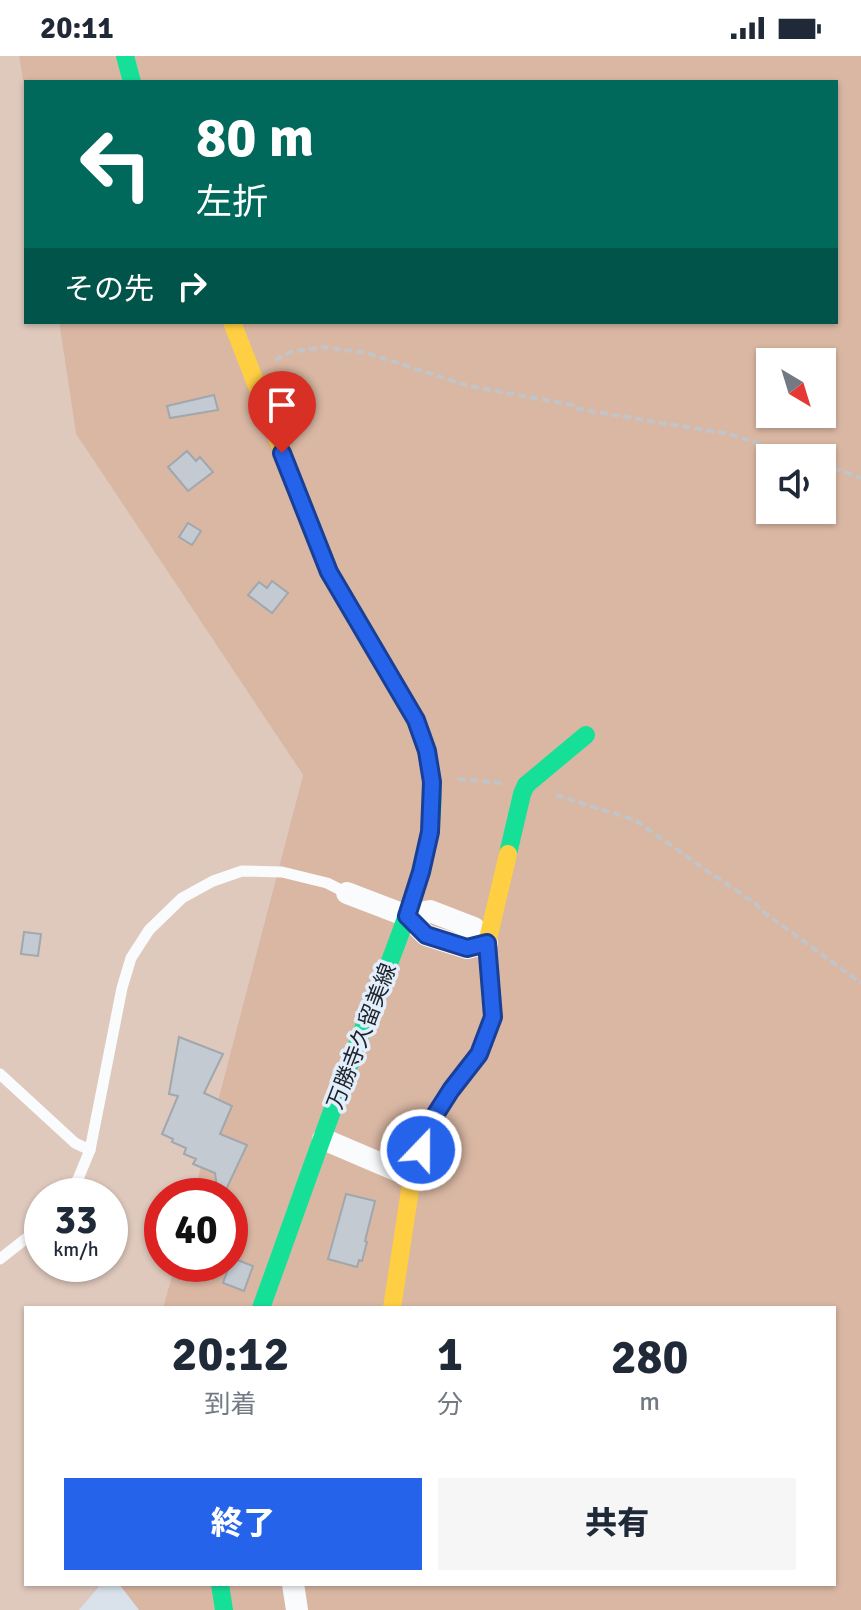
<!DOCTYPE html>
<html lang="ja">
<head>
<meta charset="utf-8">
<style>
	body { margin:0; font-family:Signika,"Noto Sans JP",sans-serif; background:#f6f6f7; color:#1f2937; height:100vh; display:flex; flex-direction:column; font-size:30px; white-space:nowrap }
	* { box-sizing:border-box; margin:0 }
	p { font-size:26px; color:#747a83 }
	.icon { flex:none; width:44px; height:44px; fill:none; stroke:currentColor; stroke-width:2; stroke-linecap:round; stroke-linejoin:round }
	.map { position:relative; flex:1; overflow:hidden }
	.sheet { position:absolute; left:24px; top:1250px; width:812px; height:280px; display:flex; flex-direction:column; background:#fff; border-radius:0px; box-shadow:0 2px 6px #0004 }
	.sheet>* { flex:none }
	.top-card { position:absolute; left:24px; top:24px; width:814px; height:244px; border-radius:0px; box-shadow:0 2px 6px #0004; background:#00695c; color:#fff; overflow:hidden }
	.needle { width:52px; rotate:142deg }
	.tools { position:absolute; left:756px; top:292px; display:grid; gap:16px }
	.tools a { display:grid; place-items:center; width:80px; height:80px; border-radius:0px; background:#fff; box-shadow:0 2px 6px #0004; font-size:40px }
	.speed { position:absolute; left:24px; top:1122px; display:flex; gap:16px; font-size:40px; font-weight:700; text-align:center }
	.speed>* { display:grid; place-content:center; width:104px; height:104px; border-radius:50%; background:#fff; box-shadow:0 2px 6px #0004; line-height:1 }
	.speed small { font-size:20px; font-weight:400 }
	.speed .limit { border:12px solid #d22; background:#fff; color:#111 }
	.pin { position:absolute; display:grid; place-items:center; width:68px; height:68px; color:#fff; margin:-82px -34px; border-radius:50% 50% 50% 0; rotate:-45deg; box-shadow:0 0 8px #0007 }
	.pin .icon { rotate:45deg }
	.me { position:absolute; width:88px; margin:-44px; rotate:22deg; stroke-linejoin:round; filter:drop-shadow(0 0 6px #0008) }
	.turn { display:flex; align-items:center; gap:28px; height:168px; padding:0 40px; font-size:36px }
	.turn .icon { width:104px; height:104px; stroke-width:2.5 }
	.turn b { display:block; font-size:56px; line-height:68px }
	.then { display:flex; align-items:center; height:76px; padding:0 40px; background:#0003; gap:16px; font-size:30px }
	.eta { display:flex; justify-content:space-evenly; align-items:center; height:136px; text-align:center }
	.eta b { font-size:48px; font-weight:800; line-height:56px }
	.primary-button { display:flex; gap:16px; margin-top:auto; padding:16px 40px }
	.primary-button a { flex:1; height:92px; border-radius:0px; background:#2563eb; color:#fff; font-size:32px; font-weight:800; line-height:92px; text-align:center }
	.primary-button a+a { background:#f6f6f7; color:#1f2937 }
	.status { display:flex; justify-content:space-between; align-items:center; height:56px; padding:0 40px; background:#fff; direction:ltr }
	.status svg { height:22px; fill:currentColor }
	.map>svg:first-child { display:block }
	.green { fill:#dfc8bc; fill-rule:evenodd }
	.forest { fill:#d9b7a3; fill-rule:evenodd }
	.building { fill:#c4cad2; stroke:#a0a7ad; stroke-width:2 }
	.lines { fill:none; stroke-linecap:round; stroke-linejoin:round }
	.path { stroke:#c2c4c7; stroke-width:4; stroke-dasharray:8 4; stroke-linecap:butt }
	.lane { stroke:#f9fbfc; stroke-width:11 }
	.street { stroke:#f9fbfc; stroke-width:22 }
	.fast { stroke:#16e098; stroke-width:18 }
	.slow { stroke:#ffcf43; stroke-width:18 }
	.route-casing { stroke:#184099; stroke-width:20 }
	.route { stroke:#2563eb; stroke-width:14 }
	.labels { text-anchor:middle; stroke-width:7; stroke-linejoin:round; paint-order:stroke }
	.street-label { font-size:22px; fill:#1d2329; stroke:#e2eefc }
</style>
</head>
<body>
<div class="status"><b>20:11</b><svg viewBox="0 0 49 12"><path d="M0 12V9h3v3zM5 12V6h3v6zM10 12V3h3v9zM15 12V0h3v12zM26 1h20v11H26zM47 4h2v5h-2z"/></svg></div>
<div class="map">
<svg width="861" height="1554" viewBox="0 0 861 1554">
	<rect width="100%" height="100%" fill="#d9e2eb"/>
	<path class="green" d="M 0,0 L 19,0 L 26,44 L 26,266 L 59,266 L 76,378 L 303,719 L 193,1140 L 162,1140 L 162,1208 L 175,1208 L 163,1252 L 26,1252 L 26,1528 L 101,1528 L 79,1554 L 0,1554 ZM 42,1140 L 110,1140 L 110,1208 L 42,1208 Z"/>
	<path class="forest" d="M 19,0 L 861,0 L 861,1554 L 139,1554 L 119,1528 L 834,1528 L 834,1252 L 163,1252 L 175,1208 L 230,1208 L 230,1140 L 193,1140 L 303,719 L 76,378 L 59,266 L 836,266 L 836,26 L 26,26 L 26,44 ZM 770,306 L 822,306 L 822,358 L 770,358 ZM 770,402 L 822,402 L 822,454 L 770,454 Z"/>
	<g class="building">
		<path d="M 214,339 L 218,354 L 170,362 L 167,350 Z"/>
		<path d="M 187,395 L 196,405 L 200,401 L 213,416 L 188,435 L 168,411 Z"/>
		<path d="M 188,467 L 201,475 L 192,489 L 179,481 Z"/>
		<path d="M 272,525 L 288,537 L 272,557 L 248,539 L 259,526 L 267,532 Z"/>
		<path d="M 24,876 L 41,878 L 38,900 L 21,898 Z"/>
		<path d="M 179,981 L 223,998 L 204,1037 L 232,1050 L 220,1078 L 247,1089 L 223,1140 L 218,1140 L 215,1117 L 193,1108 L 196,1103 L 184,1098 L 186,1092 L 172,1086 L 173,1083 L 162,1078 L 178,1040 L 169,1038 Z"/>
		<path d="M 346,1138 L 375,1145 L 365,1185 L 367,1186 L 362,1205 L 359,1204 L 357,1211 L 328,1203 Z"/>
		<path d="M 232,1202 L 253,1210 L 244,1235 L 223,1227 Z"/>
	</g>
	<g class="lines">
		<g class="path">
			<path d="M 275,304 L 291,296 L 323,291 L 367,297 L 469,330 L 573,349 L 578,353 L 729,378 L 803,402"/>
			<path d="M 822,408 L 861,422"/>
			<path d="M 458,723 L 501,727"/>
			<path d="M 556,739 L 635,764 L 697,808 L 755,847 L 761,854 L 861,927"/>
		</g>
		<g class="lane">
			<path d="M 0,1018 L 75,1087 L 90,1094"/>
			<path d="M 67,1140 L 78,1123 L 90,1094 L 122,932 L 131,902 L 149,874 L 182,842 L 213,825 L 242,815 L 282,816 L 327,827 L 347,837"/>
			<path d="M 0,1203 L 42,1170"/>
		</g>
		<g class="street">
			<path d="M 347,837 L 407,860 L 426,879 L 467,892 L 487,887 L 474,872 L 430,855 L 407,860"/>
			<path d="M 323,1083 L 412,1121"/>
			<path d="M 293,1528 L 297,1554"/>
		</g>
		<g class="fast">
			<path d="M 125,0 L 132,26"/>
			<path d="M 508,798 L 522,738 L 526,729 L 586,679"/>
			<path d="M 261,1252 C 291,1170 319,1088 350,1007 C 363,973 376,939 390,905 C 411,849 440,778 431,717"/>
			<path d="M 220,1528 L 224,1554"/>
		</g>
		<g class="slow">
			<path d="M 232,266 L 329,516 L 416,664 L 427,695 L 431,717"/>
			<path d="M 392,1252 L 412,1121 L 430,1067 L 451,1034 L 479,998 L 493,961 L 487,887 L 508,798"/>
		</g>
	</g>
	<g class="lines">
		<g class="route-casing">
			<path id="route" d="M 282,397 L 329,516 L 416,664 L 427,695 L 432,726 L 430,776 L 421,816 L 407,860 L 426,879 L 467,892 L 487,887 L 493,961 L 479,998 L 451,1034 L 430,1067 L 421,1094"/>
		</g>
		<use href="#route" class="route"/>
	</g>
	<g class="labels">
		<g class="street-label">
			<text transform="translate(361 980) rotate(-69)" y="8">万勝寺久留美線</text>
		</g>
	</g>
</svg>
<div class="tools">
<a><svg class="needle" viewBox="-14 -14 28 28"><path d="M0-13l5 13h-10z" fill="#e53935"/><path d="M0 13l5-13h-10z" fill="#747a83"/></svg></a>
<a><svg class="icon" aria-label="sound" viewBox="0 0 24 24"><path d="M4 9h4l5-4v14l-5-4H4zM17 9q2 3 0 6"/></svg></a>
</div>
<div class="speed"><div>33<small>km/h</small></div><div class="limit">40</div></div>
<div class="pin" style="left:282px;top:397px;background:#d93025"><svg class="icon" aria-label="arrive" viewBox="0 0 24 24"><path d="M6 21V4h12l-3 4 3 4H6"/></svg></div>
<svg class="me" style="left:421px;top:1094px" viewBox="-20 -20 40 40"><circle r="17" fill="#2563eb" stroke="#fff" stroke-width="3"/><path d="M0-11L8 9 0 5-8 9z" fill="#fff"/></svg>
<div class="top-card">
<div class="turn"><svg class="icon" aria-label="left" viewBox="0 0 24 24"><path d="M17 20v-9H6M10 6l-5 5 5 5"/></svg><div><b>80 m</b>左折</div></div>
<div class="then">その先<svg class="icon" aria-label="right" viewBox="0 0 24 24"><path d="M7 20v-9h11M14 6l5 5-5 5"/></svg></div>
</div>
<section class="sheet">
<div class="eta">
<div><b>20:12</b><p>到着</p></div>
<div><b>1</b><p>分</p></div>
<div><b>280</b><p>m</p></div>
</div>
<div class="primary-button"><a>終了</a><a>共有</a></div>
</section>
</div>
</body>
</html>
